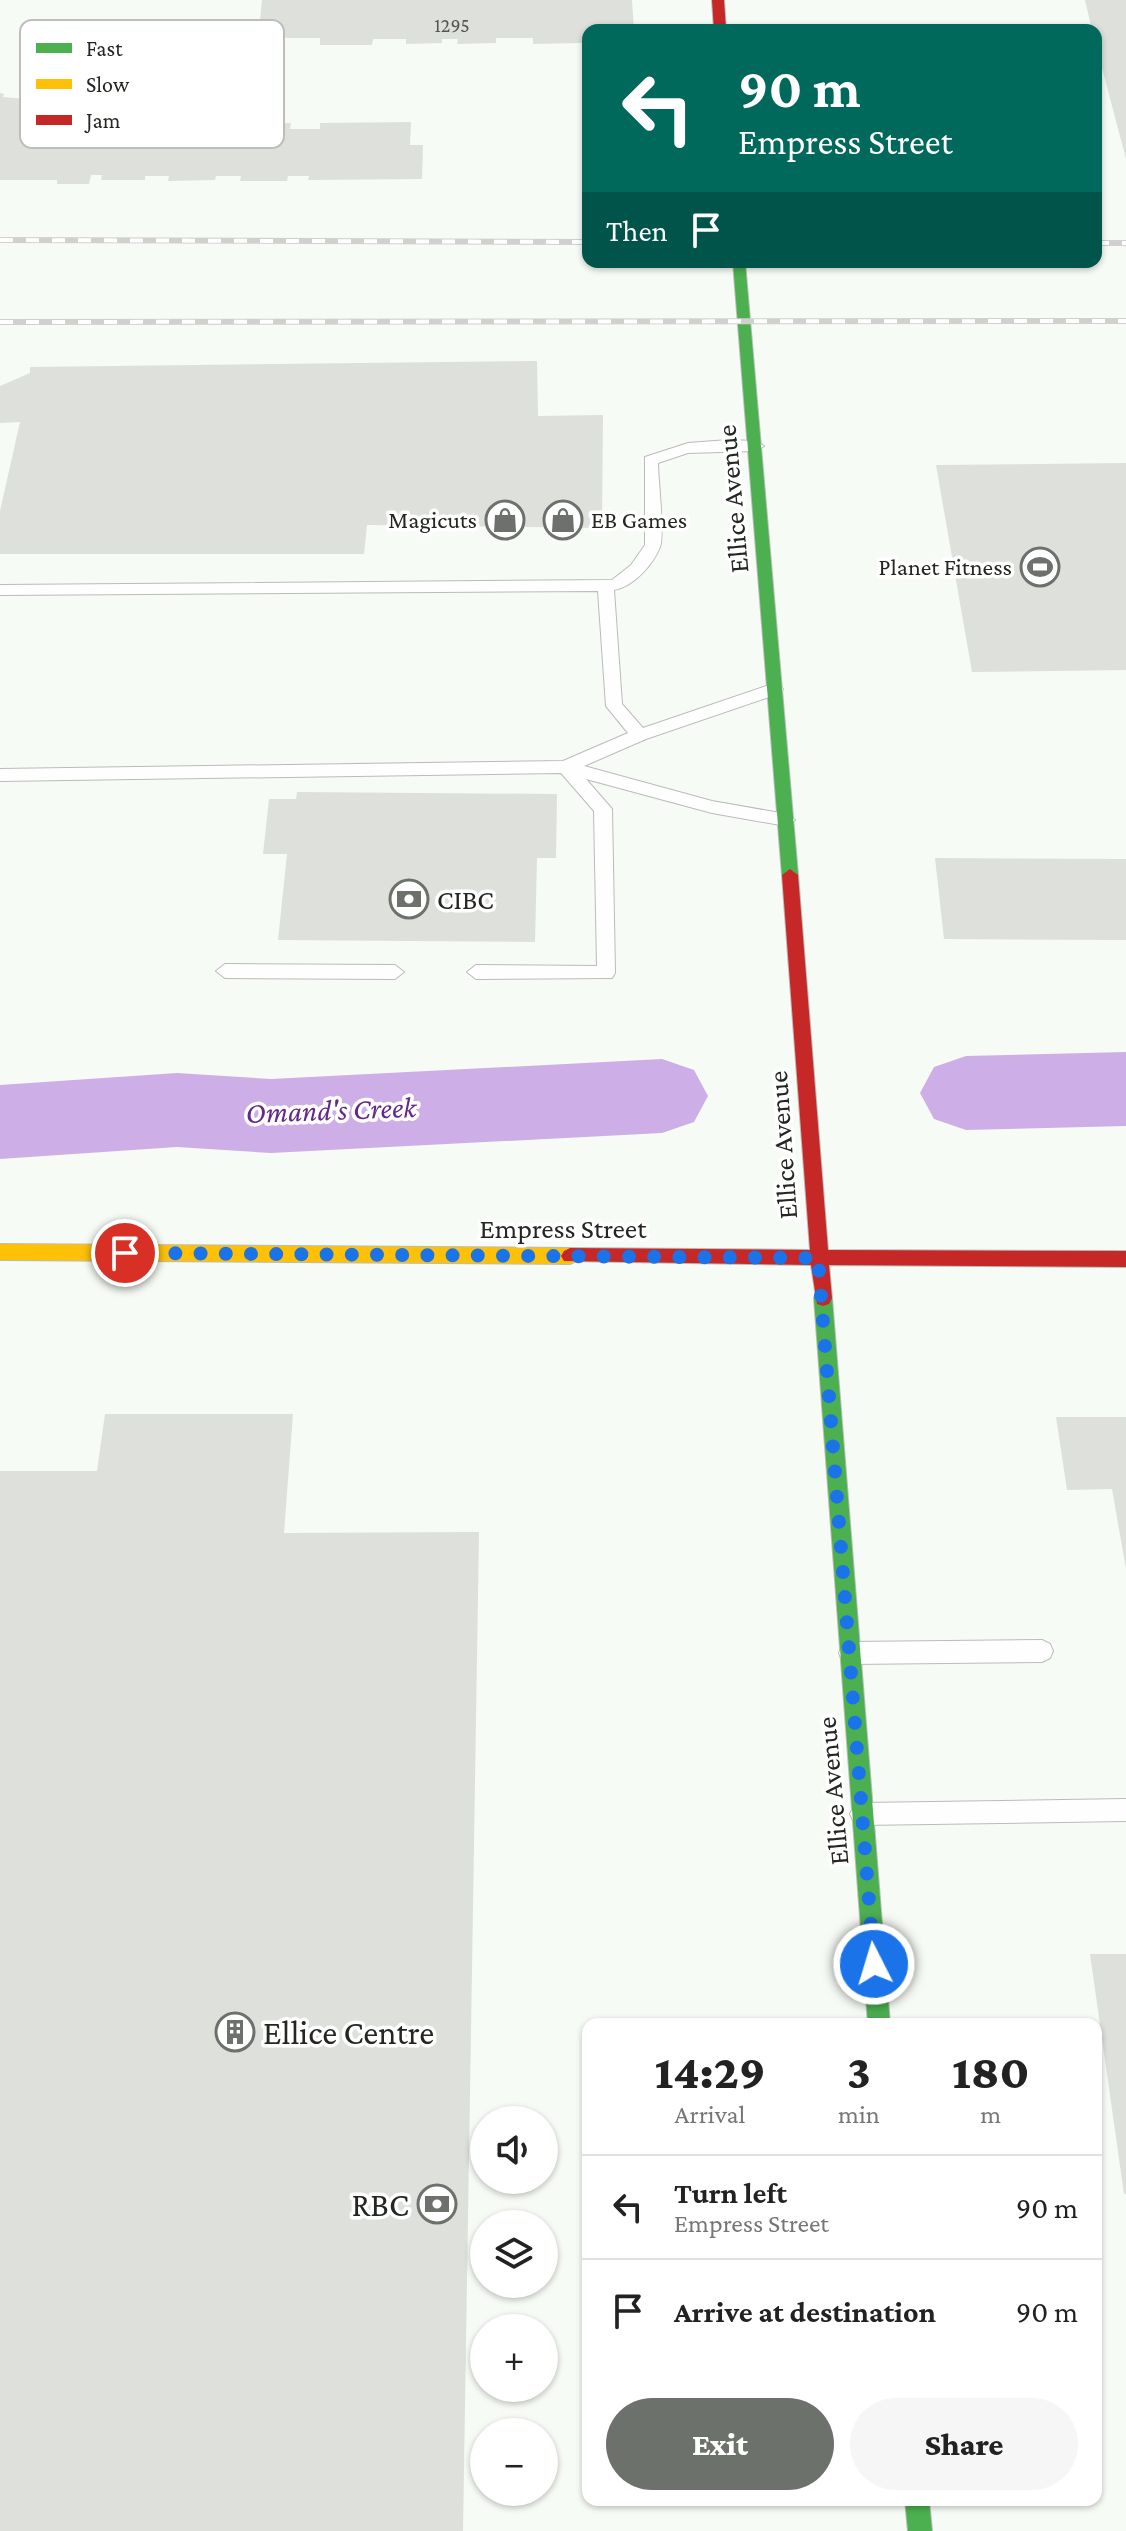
<!DOCTYPE html>
<html lang="en">
<head>
<meta charset="utf-8">
<style>
	body { margin:0; font-family:"Crimson Pro",serif; background:#f6f6f6; color:#222; height:100vh; display:flex; flex-direction:column; font-size:30px; white-space:nowrap }
	* { box-sizing:border-box; margin:0 }
	p { font-size:26px; color:#767676 }
	.icon { flex:none; width:44px; height:44px; fill:none; stroke:currentColor; stroke-width:2; stroke-linecap:round; stroke-linejoin:round }
	.map { position:relative; flex:1; overflow:hidden }
	.side { position:absolute; left:582px; top:2018px; width:520px; height:488px; display:flex; flex-direction:column; background:#fff; border-radius:16px; box-shadow:0 2px 6px #0004 }
	.side>* { flex:none }
	.guide { position:absolute; left:582px; top:24px; width:520px; height:244px; border-radius:16px; box-shadow:0 2px 6px #0004; background:#00695c; color:#fff; overflow:hidden }
	.fabs { position:absolute; left:470px; top:2106px; display:grid; gap:16px }
	.fabs a { display:grid; place-items:center; width:88px; height:88px; border-radius:50%; background:#fff; box-shadow:0 2px 6px #0004; font-size:40px }
	.pin { position:absolute; display:grid; place-items:center; width:68px; height:68px; color:#fff; margin:-34px; border:4px solid #fff; border-radius:50%; box-shadow:0 2px 8px #0007 }
	.me { position:absolute; width:88px; margin:-44px; rotate:355deg; stroke-linejoin:round; filter:drop-shadow(0 0 6px #0008) }
	.turn { display:flex; align-items:center; gap:28px; height:168px; padding:0 24px; font-size:36px }
	.turn .icon { width:104px; height:104px; stroke-width:2.5 }
	.turn b { display:block; font-size:56px; line-height:68px }
	.then { display:flex; align-items:center; height:76px; padding:0 24px; background:#0003; gap:16px; font-size:30px }
	.eta { display:flex; justify-content:space-evenly; align-items:center; height:136px; text-align:center }
	.eta b { font-size:48px; font-weight:800; line-height:56px }
	.primary-button { display:flex; gap:16px; margin-top:auto; padding:16px 24px }
	.primary-button a { flex:1; height:92px; border-radius:48px; background:#6d716b; color:#fff; font-size:32px; font-weight:800; line-height:92px; text-align:center }
	.primary-button a+a { background:#f6f6f6; color:#222 }
	ul { padding:0; list-style:none }
	li { display:flex; align-items:center; gap:24px; height:104px; padding:0 24px; border-top:2px solid #e0e0e0 }
	li div { flex:1 }
	li b { display:block; font-size:30px }
	li em { font-style:normal }
	.map>svg:first-child { display:block }
	.lines { fill:none; stroke-linecap:round; stroke-linejoin:round }
	.river { fill:#ceaee6; fill-rule:evenodd }
	.building { fill:#dde0db }
	.lane-casing { stroke:#b9bcb8; stroke-width:2 }
	.fast-casing { stroke:#b9bcb8; stroke-width:2 }
	.slow-casing { stroke:#b9bcb8; stroke-width:2 }
	.jam-casing { stroke:#b9bcb8; stroke-width:2 }
	.lane { fill:#fefefe; fill-rule:evenodd }
	.fast { fill:#4caf50; fill-rule:evenodd }
	.slow { fill:#ffc107; fill-rule:evenodd }
	.jam { fill:#c62828; fill-rule:evenodd }
	.rail-casing { stroke:#d0d1cf; stroke-width:6 }
	.rail { stroke:#fff; stroke-width:4; stroke-dasharray:13; stroke-linecap:butt }
	.route { stroke:#1a73e8; stroke-width:14; stroke-dasharray:0 25.2 }
	.labels { text-anchor:middle; stroke-width:7; stroke-linejoin:round; paint-order:stroke }
	.far-number-label { font-size:20px; fill:#545652 }
	.far-poi-label { font-size:24px; fill:#232621; stroke:#fff; text-anchor:end }
	.street-label { font-size:28px; fill:#232621; stroke:#fff }
	.poi-label { font-size:28px; fill:#232621; stroke:#fff; text-anchor:start }
	.water-label { font-size:30px; font-style:italic; fill:#632888; stroke:#fff }
	.near-poi-label { font-size:34px; fill:#232621; stroke:#fff; text-anchor:start }
	.key { fill:#fff; stroke:#bdbebc; stroke-width:2 }
	.key-label { font-size:22px; fill:#232621 }
</style>
</head>
<body>
<div class="map">
<svg width="1126" height="2531" viewBox="0 0 1126 2531">
	<rect width="100%" height="100%" fill="#f7fbf5"/>
	<g class="lines">
		<g class="river">
			<path d="M 1126,1052 L 1126,1126 L 966,1130 L 934,1119 L 920,1093 L 934,1067 L 966,1056 Z"/>
			<path d="M 662,1059 L 694,1070 L 708,1096 L 694,1122 L 662,1133 L 271,1153 L 177,1147 L 0,1159 L 0,1085 L 177,1073 L 271,1079 Z"/>
		</g>
	</g>
	<g class="building">
		<path d="M 262,0 L 632,0 L 634,30 L 588,30 L 588,38 L 582,38 L 582,43 L 533,44 L 533,38 L 496,38 L 496,43 L 457,44 L 458,39 L 442,39 L 442,43 L 406,44 L 406,39 L 373,39 L 372,45 L 320,45 L 320,38 L 270,38 L 271,19 L 260,20 Z"/>
		<path d="M 1085,0 L 1126,0 L 1126,159 L 1096,45 L 1096,30 L 1092,30 Z"/>
		<path d="M 0,93 L 4,94 L 3,97 L 48,101 L 47,113 L 85,112 L 83,125 L 150,124 L 149,131 L 182,131 L 183,125 L 220,125 L 219,129 L 251,129 L 251,123 L 291,123 L 290,129 L 320,129 L 320,123 L 411,122 L 410,145 L 423,145 L 422,179 L 308,180 L 309,176 L 288,176 L 287,181 L 240,181 L 241,176 L 216,176 L 215,180 L 168,181 L 169,176 L 145,176 L 145,180 L 101,180 L 102,175 L 91,175 L 89,184 L 57,184 L 57,180 L 0,180 Z"/>
		<path d="M 537,361 L 538,416 L 603,415 L 602,528 L 367,525 L 364,554 L 0,554 L 0,511 L 20,422 L 0,423 L 0,386 L 30,373 L 30,367 Z"/>
		<path d="M 1126,463 L 1126,670 L 972,672 L 936,465 Z"/>
		<path d="M 297,792 L 557,794 L 556,858 L 537,858 L 535,942 L 278,940 L 287,854 L 263,854 L 269,799 L 296,799 Z"/>
		<path d="M 935,858 L 1126,859 L 1126,940 L 944,939 Z"/>
		<path d="M 105,1414 L 293,1414 L 284,1533 L 479,1532 L 463,2531 L 0,2531 L 0,1471 L 97,1471 Z"/>
		<path d="M 1056,1417 L 1126,1417 L 1126,1569 L 1112,1489 L 1067,1490 Z"/>
		<path d="M 1090,1954 L 1126,1954 L 1126,2194 L 1124,2194 Z"/>
	</g>
	<g class="lines">
		<g class="lane-casing">
			<g id="lane">
				<path d="M 728,440 L 756,441 L 764,446 L 756,451 L 688,453 L 658,463 C 658,480 665,534 660,547 C 653,565 633,587 614,590 L 622,704 L 643,728 L 775,683 L 783,689 L 781,693 L 646,739 L 584,766 L 712,801 L 786,814 L 795,820 L 786,826 L 712,813 L 586,779 L 612,809 L 615,973 L 612,978 L 476,979 L 467,972 L 476,965 L 597,966 L 594,811 L 561,773 L 0,781 L 0,769 L 563,761 L 628,733 L 606,706 L 598,591 L 0,595 L 0,585 L 612,580 L 631,565 L 645,545 L 645,457 L 688,443 Z"/>
				<path d="M 225,964 L 395,965 L 404,972 L 395,979 L 225,978 L 216,971 Z"/>
				<path d="M 1042,1640 L 1050,1644 L 1053,1651 L 1050,1658 L 1042,1662 L 850,1664 L 842,1660 L 839,1653 L 842,1646 L 850,1642 Z"/>
				<path d="M 1126,1799 L 1126,1821 L 862,1825 L 854,1822 L 850,1814 L 854,1806 L 862,1803 Z"/>
			</g>
		</g>
		<g class="fast-casing">
			<g id="fast">
				<path d="M 733,262 L 745,262 L 798,875 L 790,881 L 782,875 Z"/>
				<path d="M 823,1290 L 829,1292 L 832,1298 L 890,2024 L 868,2024 L 814,1298 L 817,1292 Z"/>
				<path d="M 905,2500 L 929,2500 L 932,2531 L 908,2531 Z"/>
			</g>
		</g>
		<g class="slow-casing">
			<path id="slow" d="M 0,1244 L 570,1248 L 576,1251 L 579,1256 L 576,1261 L 570,1264 L 0,1260 Z"/>
		</g>
		<g class="jam-casing">
			<g id="jam">
				<path d="M 712,0 L 724,0 L 726,30 L 714,30 Z"/>
				<path d="M 790,869 L 798,875 L 828,1250 L 1126,1251 L 1126,1267 L 829,1265 L 832,1298 L 829,1304 L 823,1306 L 817,1304 L 811,1265 L 564,1261 L 561,1256 L 564,1251 L 570,1248 L 810,1250 L 782,875 Z"/>
			</g>
		</g>
		<use href="#lane" class="lane"/>
		<use href="#fast" class="fast"/>
		<use href="#slow" class="slow"/>
		<use href="#jam" class="jam"/>
		<g class="rail-casing">
			<g id="rail">
				<path d="M 0,240 L 588,242"/>
				<path d="M 1096,243 L 1126,243"/>
				<path d="M 0,322 L 1126,321"/>
			</g>
		</g>
		<use href="#rail" class="rail"/>
	</g>
	<g class="lines">
		<path class="route" d="M 125,1253 L 818,1258 L 874,1964"/>
	</g>
	<defs>
		<g id="shop-ring" transform="scale(2)"><circle r="9.5" fill="#fff" stroke="#6d716b" stroke-width="1.5"/><path d="M-5-2.5h2.3a2.7 3.5 0 0 1 5.4 0H5L5.5 6h-11ZM-1.5-2.5h3a1.5 2.3 0 0 0-3 0Z" fill="#6d716b"/></g>
		<g id="stadium-ring" transform="scale(2)"><circle r="9.5" fill="#fff" stroke="#6d716b" stroke-width="1.5"/><path d="M0-5a6.5 5 0 1 0 0 10a6.5 5 0 1 0 0-10ZM-3.5-1.8h7v3.6h-7Z" fill="#6d716b"/></g>
		<g id="bank-ring" transform="scale(2)"><circle r="9.5" fill="#fff" stroke="#6d716b" stroke-width="1.5"/><path d="M-6-4H6V4H-6ZM0-2.3a2.3 2.3 0 1 0 0 4.6a2.3 2.3 0 1 0 0-4.6Z" fill="#6d716b"/></g>
		<g id="building-ring" transform="scale(2)"><circle r="9.5" fill="#fff" stroke="#6d716b" stroke-width="1.5"/><path d="M-4-6H4V6H1V3H-1V6H-4ZM-2.5-4.3h1.7v1.8h-1.7ZM.8-4.3h1.7v1.8H.8ZM-2.5-1h1.7V.8h-1.7ZM.8-1h1.7V.8H.8Z" fill="#6d716b"/></g>
	</defs>
	<g fill-rule="evenodd">
		<use href="#shop-ring" x="505" y="520"/>
		<use href="#shop-ring" x="563" y="520"/>
		<use href="#stadium-ring" x="1040" y="567"/>
		<use href="#bank-ring" x="409" y="899"/>
		<use href="#building-ring" x="235" y="2032"/>
		<use href="#bank-ring" x="437" y="2204"/>
	</g>
	<g class="labels">
		<g class="far-number-label">
			<text x="452" y="32">1295</text>
		</g>
		<g class="far-poi-label">
			<text x="477" y="528">Magicuts</text>
			<text x="591" y="528" text-anchor="start">EB Games</text>
			<text x="1012" y="575">Planet Fitness</text>
		</g>
		<g class="street-label">
			<text transform="translate(732 499) rotate(-95)" y="10">Ellice Avenue</text>
			<text transform="translate(782 1145) rotate(-94)" y="10">Ellice Avenue</text>
			<text x="563" y="1238">Empress Street</text>
			<text transform="translate(832 1791) rotate(-95)" y="10">Ellice Avenue</text>
		</g>
		<g class="poi-label">
			<text x="437" y="909">CIBC</text>
		</g>
		<g class="water-label">
			<text transform="translate(331 1110) rotate(-2)" y="10">Omand's Creek</text>
		</g>
		<g class="near-poi-label">
			<text x="263" y="2044">Ellice Centre</text>
			<text x="409" y="2216" text-anchor="end">RBC</text>
		</g>
	</g>
	<rect x="20" y="20" width="264" height="128" rx="12" class="key"/>
	<rect x="36" y="43" width="36" height="10" fill="#4caf50"/>
	<rect x="36" y="79" width="36" height="10" fill="#ffc107"/>
	<rect x="36" y="115" width="36" height="10" fill="#c62828"/>
	<g class="key-label">
		<text x="86" y="56">Fast</text>
		<text x="86" y="92">Slow</text>
		<text x="86" y="128">Jam</text>
	</g>
</svg>
<div class="fabs">
<a><svg class="icon" aria-label="sound" viewBox="0 0 24 24"><path d="M4 9h4l5-4v14l-5-4H4zM17 9q2 3 0 6"/></svg></a>
<a><svg class="icon" aria-label="layers" viewBox="0 0 24 24"><path d="M12 4l9 5-9 5-9-5zM3 14l9 5 9-5"/></svg></a>
<a>+</a>
<a>−</a>
</div>
<div class="pin" style="left:125px;top:1253px;background:#d93025"><svg class="icon" aria-label="arrive" viewBox="0 0 24 24"><path d="M6 21V4h12l-3 4 3 4H6"/></svg></div>
<svg class="me" style="left:874px;top:1964px" viewBox="-20 -20 40 40"><circle r="17" fill="#1a73e8" stroke="#fff" stroke-width="3"/><path d="M0-11L8 9 0 5-8 9z" fill="#fff"/></svg>
<div class="guide">
<div class="turn"><svg class="icon" aria-label="left" viewBox="0 0 24 24"><path d="M17 20v-9H6M10 6l-5 5 5 5"/></svg><div><b>90 m</b>Empress Street</div></div>
<div class="then">Then<svg class="icon" aria-label="arrive" viewBox="0 0 24 24"><path d="M6 21V4h12l-3 4 3 4H6"/></svg></div>
</div>
<section class="side">
<div class="eta">
<div><b>14:29</b><p>Arrival</p></div>
<div><b>3</b><p>min</p></div>
<div><b>180</b><p>m</p></div>
</div>
<ul>
<li><svg class="icon" aria-label="left" viewBox="0 0 24 24"><path d="M17 20v-9H6M10 6l-5 5 5 5"/></svg><div><b>Turn left</b><p>Empress Street</p></div><em>90 m</em></li>
<li><svg class="icon" aria-label="arrive" viewBox="0 0 24 24"><path d="M6 21V4h12l-3 4 3 4H6"/></svg><div><b>Arrive at destination</b></div><em>90 m</em></li>
</ul>
<div class="primary-button"><a>Exit</a><a>Share</a></div>
</section>
</div>
</body>
</html>
